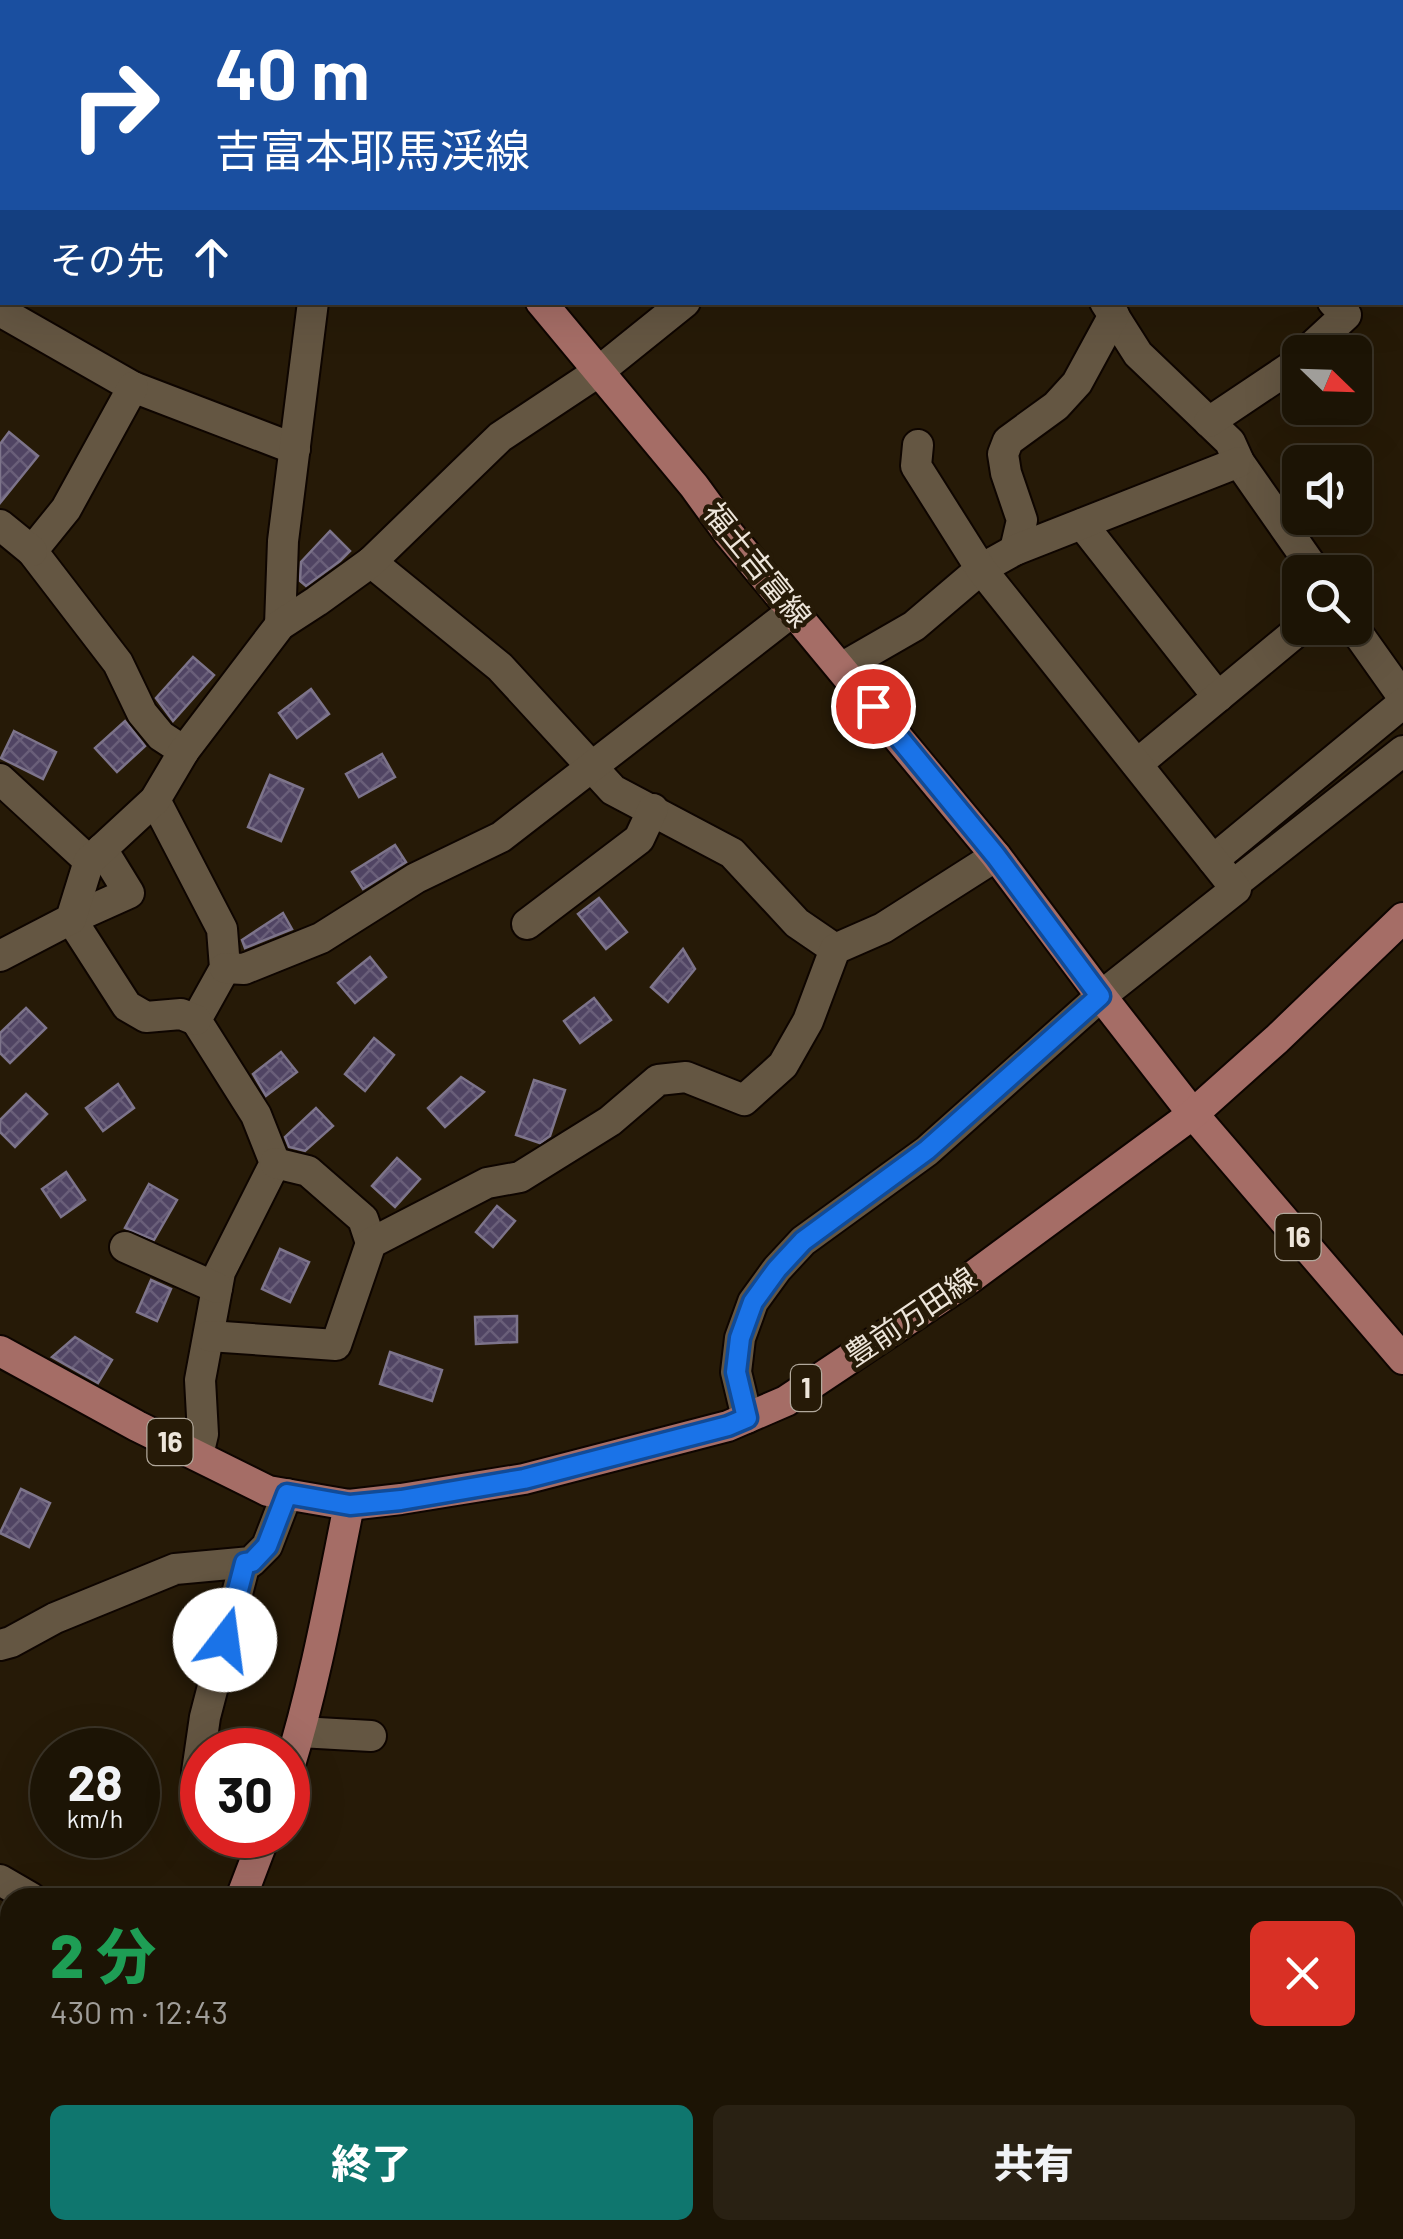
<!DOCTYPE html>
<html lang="ja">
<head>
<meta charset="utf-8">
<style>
	body { margin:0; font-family:Barlow,"Noto Sans JP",sans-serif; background:#292113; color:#f1f3f6; height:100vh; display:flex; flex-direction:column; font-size:38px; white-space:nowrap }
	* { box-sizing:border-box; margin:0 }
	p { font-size:32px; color:#a09e9a }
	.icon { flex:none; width:55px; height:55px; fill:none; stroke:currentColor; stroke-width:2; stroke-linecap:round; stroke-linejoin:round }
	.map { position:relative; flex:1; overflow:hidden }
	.panel { position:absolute; left:0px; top:1888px; width:1405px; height:352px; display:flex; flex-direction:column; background:#1c1405; border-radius:30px 30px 0 0; box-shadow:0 10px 40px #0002,0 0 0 2px #3a3327 }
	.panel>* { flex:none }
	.top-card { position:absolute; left:0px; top:0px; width:1405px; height:305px; box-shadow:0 10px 40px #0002,0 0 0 2px #3a3327; background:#1a4fa0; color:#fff; overflow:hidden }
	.needle { width:65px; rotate:113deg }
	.controls { position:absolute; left:1282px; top:335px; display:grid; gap:20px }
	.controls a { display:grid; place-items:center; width:90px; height:90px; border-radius:15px; background:#1c1405; box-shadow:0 10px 40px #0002,0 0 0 2px #3a3327; font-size:50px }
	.speed { position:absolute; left:30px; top:1728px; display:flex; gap:20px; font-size:50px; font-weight:700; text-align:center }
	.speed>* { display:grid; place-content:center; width:130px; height:130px; border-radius:50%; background:#1c1405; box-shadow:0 10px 40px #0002,0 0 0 2px #3a3327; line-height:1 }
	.speed small { font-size:25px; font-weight:400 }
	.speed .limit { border:15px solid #d22; background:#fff; color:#111 }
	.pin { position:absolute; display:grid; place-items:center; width:85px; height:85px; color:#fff; margin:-42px; border:5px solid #fff; border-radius:50%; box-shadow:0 2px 10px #0007 }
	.me { position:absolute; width:110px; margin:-55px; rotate:15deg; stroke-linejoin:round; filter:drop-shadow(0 0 8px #0008) }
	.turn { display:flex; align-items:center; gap:35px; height:210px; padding:0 50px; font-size:45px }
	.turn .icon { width:130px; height:130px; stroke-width:2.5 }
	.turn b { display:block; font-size:70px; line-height:85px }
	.then { display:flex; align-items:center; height:95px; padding:0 50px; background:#0003; gap:20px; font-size:38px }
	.round { display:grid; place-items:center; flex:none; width:105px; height:105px; border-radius:15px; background:#292113 }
	.headline { display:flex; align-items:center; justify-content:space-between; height:170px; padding:0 50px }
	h1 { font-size:60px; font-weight:800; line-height:75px; color:#1e9e55 }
	.action { display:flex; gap:20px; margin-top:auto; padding:20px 50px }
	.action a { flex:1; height:115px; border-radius:15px; background:#0f766e; color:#fff; font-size:40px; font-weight:800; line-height:115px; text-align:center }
	.action a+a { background:#292113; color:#f1f3f6 }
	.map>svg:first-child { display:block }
	.water { fill:url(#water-ripples) }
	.building { fill:url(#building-cross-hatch); stroke:#7d748b; stroke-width:2.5 }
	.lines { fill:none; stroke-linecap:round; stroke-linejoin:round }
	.minor-casing { stroke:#0e0500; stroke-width:34 }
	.major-casing { stroke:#0e0500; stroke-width:34 }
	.minor { stroke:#645642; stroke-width:30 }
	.major { stroke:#a56d66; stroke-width:30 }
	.route-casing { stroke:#114b97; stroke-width:25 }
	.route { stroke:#1a73e8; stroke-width:18 }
	.labels { text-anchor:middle; stroke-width:9; stroke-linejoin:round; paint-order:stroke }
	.shield { fill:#261a07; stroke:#b1a89b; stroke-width:2.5 }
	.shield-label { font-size:28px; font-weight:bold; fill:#ede5da }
	.street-label { font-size:30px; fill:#ede5da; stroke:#261a07 }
</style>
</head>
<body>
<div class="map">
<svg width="1403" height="2239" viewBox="0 0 1403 2239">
	<defs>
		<pattern id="water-ripples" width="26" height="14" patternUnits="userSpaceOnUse" patternTransform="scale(2.5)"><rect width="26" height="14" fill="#000d15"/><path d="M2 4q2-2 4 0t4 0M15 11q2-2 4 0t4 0" fill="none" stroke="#263036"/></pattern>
		<pattern id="building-cross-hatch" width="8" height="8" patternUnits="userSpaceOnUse" patternTransform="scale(2.5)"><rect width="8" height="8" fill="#504463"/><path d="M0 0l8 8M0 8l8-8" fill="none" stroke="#6a5f79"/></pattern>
	</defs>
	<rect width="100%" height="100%" fill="#261a07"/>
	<g class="water">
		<path d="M 0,1978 L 10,1984 L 10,2230 L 436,2230 L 433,2239 L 0,2239 Z"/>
		<path d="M 561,2230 L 681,2230 L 709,2239 L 558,2239 Z"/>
	</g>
	<g class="building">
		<path d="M 9,432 L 38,456 L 0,503 L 0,444 Z"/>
		<path d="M 330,531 L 350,551 L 340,561 L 306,586 L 300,581 L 301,562 Z"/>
		<path d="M 193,657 L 214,675 L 173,721 L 156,698 Z"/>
		<path d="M 311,689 L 329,714 L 297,738 L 279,713 Z"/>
		<path d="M 125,721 L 145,746 L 117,772 L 95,748 Z"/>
		<path d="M 14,731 L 56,752 L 43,779 L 1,758 Z"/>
		<path d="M 382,754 L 395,777 L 359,797 L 346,774 Z"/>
		<path d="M 270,775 L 303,789 L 281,841 L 248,827 Z"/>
		<path d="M 395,845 L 406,862 L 363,889 L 352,872 Z"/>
		<path d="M 599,898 L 627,932 L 606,949 L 578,914 Z"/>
		<path d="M 283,913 L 292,929 L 245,948 L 242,940 Z"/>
		<path d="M 683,949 L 695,969 L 668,1002 L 651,987 Z"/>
		<path d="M 370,957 L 386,977 L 355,1003 L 338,983 Z"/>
		<path d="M 594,998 L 611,1020 L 580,1043 L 564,1021 Z"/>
		<path d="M 26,1008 L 46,1028 L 10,1063 L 0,1053 L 0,1033 Z"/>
		<path d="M 374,1038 L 394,1055 L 365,1091 L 345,1074 Z"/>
		<path d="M 281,1052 L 297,1072 L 266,1096 L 253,1074 Z"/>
		<path d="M 461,1077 L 484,1092 L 445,1127 L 428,1108 Z"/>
		<path d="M 534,1080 L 565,1090 L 550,1136 L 540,1143 L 516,1135 Z"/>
		<path d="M 118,1084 L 134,1108 L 103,1131 L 86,1108 Z"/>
		<path d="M 26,1094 L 47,1114 L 15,1147 L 0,1132 L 0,1120 Z"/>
		<path d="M 316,1108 L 333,1126 L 305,1151 L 289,1147 L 285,1137 Z"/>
		<path d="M 397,1158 L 420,1179 L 395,1207 L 372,1186 Z"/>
		<path d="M 66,1172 L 85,1200 L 61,1217 L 42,1189 Z"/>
		<path d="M 149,1184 L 177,1200 L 154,1240 L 125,1228 Z"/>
		<path d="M 497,1206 L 515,1221 L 493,1247 L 476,1232 Z"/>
		<path d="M 280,1249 L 309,1262 L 290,1302 L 262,1289 Z"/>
		<path d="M 151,1280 L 171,1289 L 157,1321 L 137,1312 Z"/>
		<path d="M 517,1316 L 517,1342 L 476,1344 L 475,1317 Z"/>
		<path d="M 75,1337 L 112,1360 L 98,1383 L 52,1357 Z"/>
		<path d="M 390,1352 L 442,1370 L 432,1401 L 380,1384 Z"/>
		<path d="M 21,1489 L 50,1503 L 29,1547 L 0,1533 Z"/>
	</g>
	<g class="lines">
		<g class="minor-casing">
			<g id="minor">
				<path d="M 1081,0 L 1084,2"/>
				<path d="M 57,2 L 59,0"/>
				<path d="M 333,2 L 333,0"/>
				<path d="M 1041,2 L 1044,0"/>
				<path d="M 0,133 L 2,127"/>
				<path d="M 0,162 L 2,166"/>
				<path d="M 0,274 L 2,268"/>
				<path d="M 1105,302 L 1138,354 L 1230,442 L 1239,462 L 1316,572"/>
				<path d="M 0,311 L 133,387 L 295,449"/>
				<path d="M 1306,352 L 1346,315 L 1333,302"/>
				<path d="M 133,387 L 66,509 L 32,551 L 118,663 L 142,713 L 161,736 L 184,751"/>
				<path d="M 1209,422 L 1291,367 L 1300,358"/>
				<path d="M 1082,524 L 1218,697"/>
				<path d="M 0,525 L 32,551"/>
				<path d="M 1015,550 L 1022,520 L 1006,473 L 1003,454 L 1008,441 L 1056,406 L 1077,383 L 1114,315"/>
				<path d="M 371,562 L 500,667 L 613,790 L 732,853 L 797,923 L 835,949"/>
				<path d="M 280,625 L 283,541 L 313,302"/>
				<path d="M 1354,628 L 1403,697"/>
				<path d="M 841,668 L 914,626 L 981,569 L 1015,550 L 1239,462"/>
				<path d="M 1137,764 L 1301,628"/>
				<path d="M 0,779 L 89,861"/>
				<path d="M 155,800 L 222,929 L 225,968 L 196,1020 L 256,1115 L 275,1163 L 220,1272 L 200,1380 L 203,1434 L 198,1455"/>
				<path d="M 102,849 L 129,893 L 71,919 L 127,1006 L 146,1017 L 181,1014 L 196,1020"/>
				<path d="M 1213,860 L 1403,703"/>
				<path d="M 1233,885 L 1403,751"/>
				<path d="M 527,924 L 639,839 L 653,809"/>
				<path d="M 0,956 L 71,919 L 89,861 L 155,800 L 184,751 L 280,625 L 317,601 L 371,562 L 500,437 L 598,372 L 685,302"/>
				<path d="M 225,968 L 244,969 L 321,938 L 416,878 L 501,837 L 793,611"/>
				<path d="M 275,1163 L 308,1171 L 363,1219 L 371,1243"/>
				<path d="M 125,1247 L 217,1288"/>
				<path d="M 209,1336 L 336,1345 L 371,1243 L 487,1183 L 520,1177 L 610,1121 L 658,1080 L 686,1077 L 744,1100 L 783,1065 L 808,1021 L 835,949 L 883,928 L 996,856"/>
				<path d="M 747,1418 L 736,1372 L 740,1338 L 753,1302 L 777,1269 L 803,1241 L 927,1151 L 1101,996 L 1236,889 L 981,569 L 916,466 L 918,445"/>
				<path d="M 0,1645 L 11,1642 L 55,1618 L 175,1569 L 251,1562 L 267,1546 L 287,1494"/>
				<path d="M 300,1732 L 371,1736"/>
				<path d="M 197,1772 L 205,1717 L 245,1563"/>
				<path d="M 0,1880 L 31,1898"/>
				<path d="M 978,2230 L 997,2239"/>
				<path d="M 497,2239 L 500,2230"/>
			</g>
		</g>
		<g class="major-casing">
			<g id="major">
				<path d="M 373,0 L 374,2"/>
				<path d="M 541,302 L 694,486 L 729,534 L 996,856 L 1101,996 L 1193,1114 L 1403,1359"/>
				<path d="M 0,1351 L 137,1426 L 268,1491 L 349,1505 L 401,1499 L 524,1479 L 728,1426 L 786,1401 L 969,1279 L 1193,1114 L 1277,1039 L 1403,918"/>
				<path d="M 288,1771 C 315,1684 331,1594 349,1505"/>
				<path d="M 241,1898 L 265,1835"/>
				<path d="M 106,2239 L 110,2230"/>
			</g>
		</g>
		<use href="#minor" class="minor"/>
		<use href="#major" class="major"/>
	</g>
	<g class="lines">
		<g class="route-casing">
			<path id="route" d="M 225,1640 L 245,1563 L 252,1562 L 267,1546 L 287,1494 L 350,1505 L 401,1500 L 524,1479 L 728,1426 L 747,1418 L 736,1372 L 740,1338 L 753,1302 L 777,1269 L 803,1241 L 927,1150 L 1100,996 L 996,856 L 873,706"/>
		</g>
		<use href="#route" class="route"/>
	</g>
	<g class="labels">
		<g class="shield">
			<rect x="1275.5" y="1214" width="45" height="46" rx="8"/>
			<rect x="791" y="1365" width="30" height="46" rx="8"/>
			<rect x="147.5" y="1419" width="45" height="46" rx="8"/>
		</g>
		<g class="shield-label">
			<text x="1298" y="1247">16</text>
			<text x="806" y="1398">1</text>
			<text x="170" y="1452">16</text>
		</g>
		<g class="street-label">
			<text transform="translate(757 565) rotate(51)" y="10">福土吉富線</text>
			<text transform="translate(911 1317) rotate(-34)" y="10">豊前万田線</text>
		</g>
	</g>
</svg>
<div class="controls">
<a><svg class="needle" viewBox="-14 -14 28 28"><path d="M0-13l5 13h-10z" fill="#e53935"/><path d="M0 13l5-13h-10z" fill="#a09e9a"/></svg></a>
<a><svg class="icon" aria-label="sound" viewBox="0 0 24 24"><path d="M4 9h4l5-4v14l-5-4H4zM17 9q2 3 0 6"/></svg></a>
<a><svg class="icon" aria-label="search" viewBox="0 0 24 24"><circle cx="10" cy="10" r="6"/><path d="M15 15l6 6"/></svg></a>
</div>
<div class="speed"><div>28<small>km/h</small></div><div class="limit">30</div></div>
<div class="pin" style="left:873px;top:706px;background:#d93025"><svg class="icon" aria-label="arrive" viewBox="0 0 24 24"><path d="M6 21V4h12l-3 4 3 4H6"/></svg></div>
<svg class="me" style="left:225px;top:1640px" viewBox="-20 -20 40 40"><circle r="19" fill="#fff"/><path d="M0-13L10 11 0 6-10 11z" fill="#1a73e8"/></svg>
<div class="top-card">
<div class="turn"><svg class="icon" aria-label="right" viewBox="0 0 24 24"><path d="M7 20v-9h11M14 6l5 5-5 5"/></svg><div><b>40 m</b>吉富本耶馬渓線</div></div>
<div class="then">その先<svg class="icon" aria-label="ahead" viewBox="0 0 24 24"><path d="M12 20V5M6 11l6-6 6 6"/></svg></div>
</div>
<section class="panel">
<div class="headline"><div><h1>2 分</h1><p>430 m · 12:43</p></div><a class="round" style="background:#d93025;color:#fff"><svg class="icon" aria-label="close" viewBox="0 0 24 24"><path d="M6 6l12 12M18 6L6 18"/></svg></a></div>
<div class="action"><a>終了</a><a>共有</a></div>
</section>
</div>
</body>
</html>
